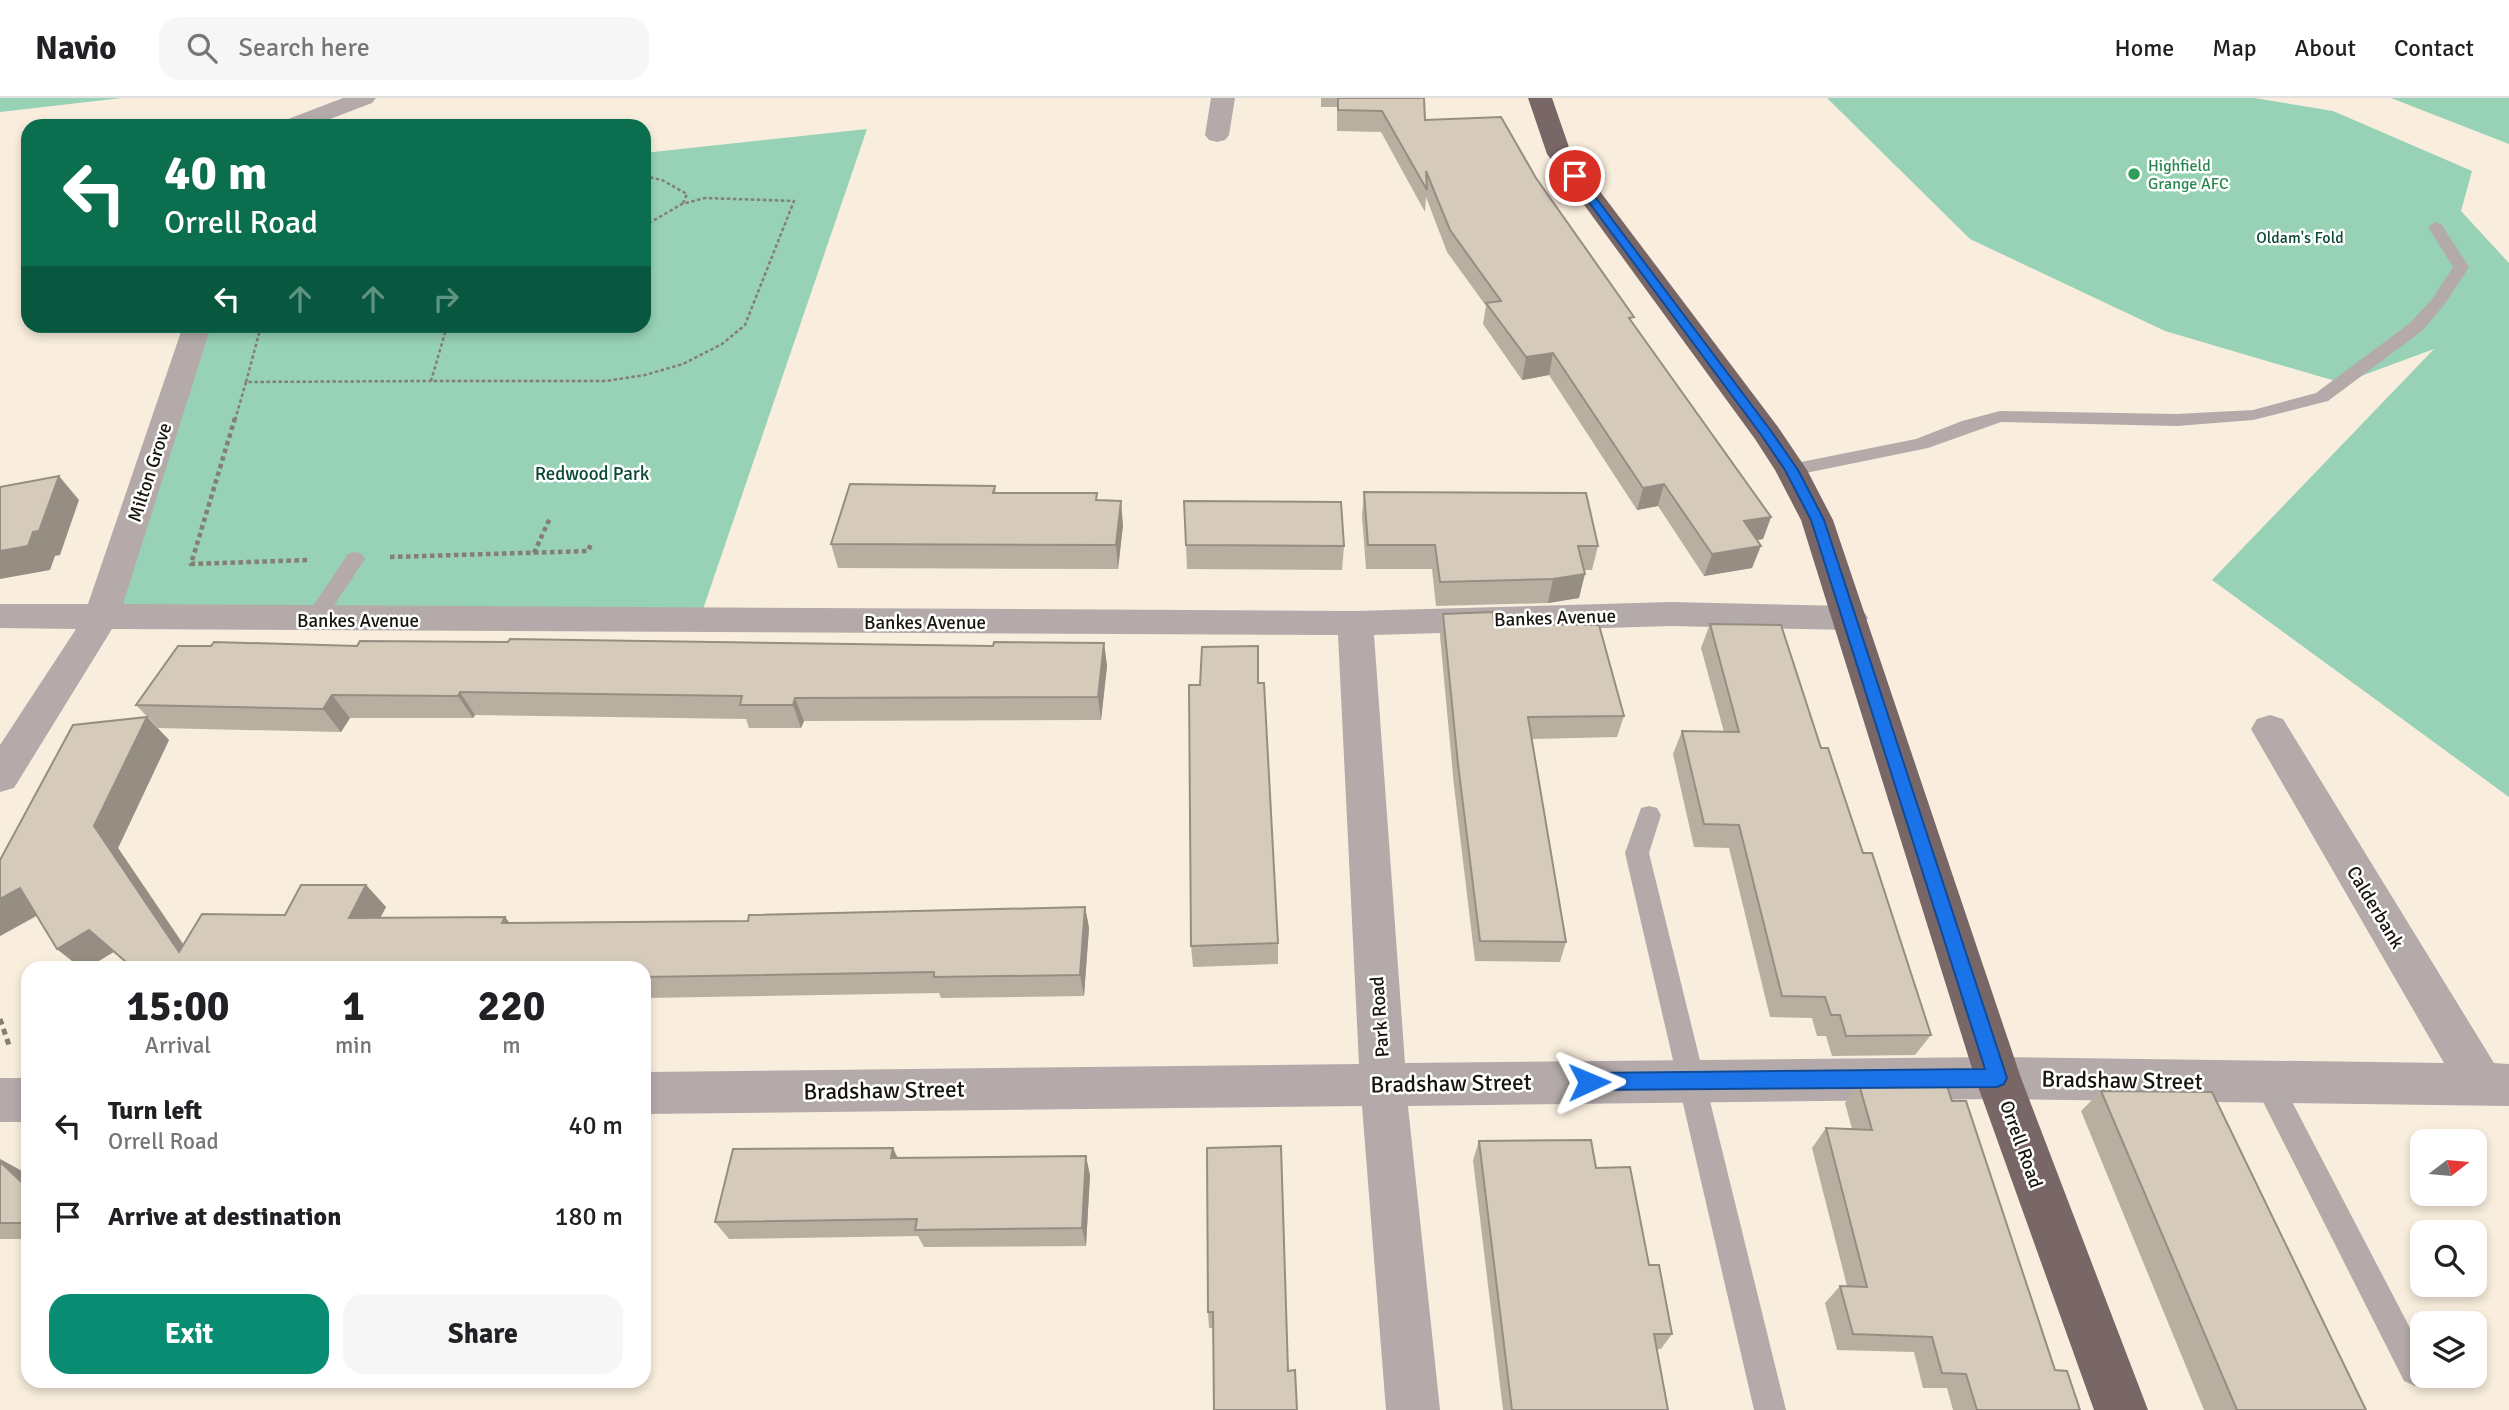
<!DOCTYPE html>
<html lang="en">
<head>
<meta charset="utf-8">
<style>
	body { margin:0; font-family:Signika,sans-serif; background:#f6f6f6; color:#202124; height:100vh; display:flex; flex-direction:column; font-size:26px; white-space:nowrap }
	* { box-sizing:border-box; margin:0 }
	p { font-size:23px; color:#757577 }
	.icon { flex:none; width:38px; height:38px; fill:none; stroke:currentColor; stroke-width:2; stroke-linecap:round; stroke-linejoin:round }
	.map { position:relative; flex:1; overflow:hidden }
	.panel { position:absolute; left:21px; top:863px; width:630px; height:427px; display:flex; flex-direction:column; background:#fff; border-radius:21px; box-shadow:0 4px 10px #0003 }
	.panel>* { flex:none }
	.hud { position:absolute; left:21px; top:21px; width:630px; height:214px; border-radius:21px; box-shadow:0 4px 10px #0003; background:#0b6e4f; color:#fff; overflow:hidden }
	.needle { width:46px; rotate:74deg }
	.tools { position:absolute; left:2410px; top:1031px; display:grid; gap:14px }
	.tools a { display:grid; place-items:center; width:77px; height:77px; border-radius:14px; background:#fff; box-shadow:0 4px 10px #0003; font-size:35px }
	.pin { position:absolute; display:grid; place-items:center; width:60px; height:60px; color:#fff; margin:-30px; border:4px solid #fff; border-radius:50%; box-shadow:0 2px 7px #0007 }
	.me { position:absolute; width:77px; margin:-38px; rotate:89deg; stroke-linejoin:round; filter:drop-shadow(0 0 5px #0008) }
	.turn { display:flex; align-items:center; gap:24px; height:147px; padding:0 28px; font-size:32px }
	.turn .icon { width:91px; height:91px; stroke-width:2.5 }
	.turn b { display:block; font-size:49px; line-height:60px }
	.lanes { display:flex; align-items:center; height:66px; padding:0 28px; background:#0003; justify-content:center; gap:35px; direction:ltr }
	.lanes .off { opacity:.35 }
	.eta { display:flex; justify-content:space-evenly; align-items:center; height:119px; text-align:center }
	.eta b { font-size:42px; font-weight:800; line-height:49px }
	.cta { display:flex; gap:14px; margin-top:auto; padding:14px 28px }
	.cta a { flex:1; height:80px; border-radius:21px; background:#098c71; color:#fff; font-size:28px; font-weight:800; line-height:80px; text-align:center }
	.cta a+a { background:#f6f6f6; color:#202124 }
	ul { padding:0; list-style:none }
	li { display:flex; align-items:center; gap:21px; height:91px; padding:0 28px }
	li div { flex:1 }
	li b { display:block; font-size:26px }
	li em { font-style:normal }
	header { display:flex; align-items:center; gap:42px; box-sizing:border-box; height:98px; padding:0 35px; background:#fff; border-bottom:2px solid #e0e0e0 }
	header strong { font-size:33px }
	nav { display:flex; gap:38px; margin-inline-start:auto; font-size:24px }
	.search { width:490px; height:63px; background:#f6f6f6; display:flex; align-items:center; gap:18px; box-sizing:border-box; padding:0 24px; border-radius:21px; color:#757577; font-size:26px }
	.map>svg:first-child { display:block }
	.green { fill:#97d1b6 }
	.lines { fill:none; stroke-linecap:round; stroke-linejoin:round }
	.path-far2 { stroke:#857e73; stroke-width:2.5; stroke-dasharray:3.5 2.5; stroke-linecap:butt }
	.path-far1 { stroke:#857e73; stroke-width:4.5; stroke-dasharray:4.5 3.5; stroke-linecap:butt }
	.path { stroke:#857e73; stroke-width:5; stroke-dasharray:6 4.5; stroke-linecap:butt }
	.service { fill:#b4aaaa; fill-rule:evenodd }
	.minor { fill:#b4aaaa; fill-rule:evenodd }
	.trunk { fill:#796767; fill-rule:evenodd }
	.wall { fill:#b8afa1 }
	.shaded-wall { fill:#968e83 }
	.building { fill:#d6cbbb; stroke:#968e83; stroke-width:2 }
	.route { fill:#1a73e8; stroke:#114b97; stroke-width:2 }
	.leisure-dot { fill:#2e9e5b; stroke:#fff; stroke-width:2.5 }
	.labels { text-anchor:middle; stroke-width:5; stroke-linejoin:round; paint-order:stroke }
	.far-leisure-label { font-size:16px; fill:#27864d; stroke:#fff; text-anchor:start }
	.far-park-label { font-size:16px; fill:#0a4833; stroke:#fff }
	.street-label { font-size:19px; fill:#18150f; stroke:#fff }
	.park-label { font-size:19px; fill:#0a4833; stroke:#fff }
	.near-street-label { font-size:23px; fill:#18150f; stroke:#fff }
</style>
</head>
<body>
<header>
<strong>Navio</strong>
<div class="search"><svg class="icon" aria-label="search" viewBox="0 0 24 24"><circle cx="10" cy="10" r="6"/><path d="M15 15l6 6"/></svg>Search here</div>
<nav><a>Home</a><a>Map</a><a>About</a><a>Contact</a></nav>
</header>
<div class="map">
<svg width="2509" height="1312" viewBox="0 0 2509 1312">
	<rect width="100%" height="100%" fill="#f9eedd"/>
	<g class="green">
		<path d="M 0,0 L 122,0 L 0,14 Z"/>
		<path d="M 1827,0 L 2254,0 L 2333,13 L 2472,73 L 2461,113 L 2509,165 L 2509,699 L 2212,482 L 2434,251 L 2342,285 L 2165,233 L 1970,141 Z"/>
		<path d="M 2391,0 L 2509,0 L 2509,46 Z"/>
		<path d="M 867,31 L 699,523 L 101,520 L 197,228 L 644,228 L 644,55 Z"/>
	</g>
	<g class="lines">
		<g class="path-far2">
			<path d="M 644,78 L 662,82 L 687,96 L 683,105"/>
			<path d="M 447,228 L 431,283 L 606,283 L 645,277 L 683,266 L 722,246 L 745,227 L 794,103 L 705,100 L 682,106 L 644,128"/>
			<path d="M 246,284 L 261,228"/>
			<path d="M 235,322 L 246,284 L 431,283"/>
		</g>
		<g class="path-far1">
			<path d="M 235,320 L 191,466 L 308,462"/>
			<path d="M 534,455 L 550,420"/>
			<path d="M 390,459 L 588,453 L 591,446"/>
		</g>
		<path class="path" d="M 0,921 L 10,950"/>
		<g class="service">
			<path d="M 2436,124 L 2441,126 L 2469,169 L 2444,207 L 2422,233 L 2328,303 L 2253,322 L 2177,328 L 2001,324 L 1928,350 L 1791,378 L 1782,372 L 1791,366 L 1916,341 L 1962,323 L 2000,313 L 2177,316 L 2253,312 L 2316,295 L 2410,225 L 2432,201 L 2453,169 L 2428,129 Z"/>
			<path d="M 355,454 L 362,456 L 365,461 L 321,527 L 314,529 L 307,527 L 304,522 L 307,517 L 348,456 Z"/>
			<path d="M 1649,708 L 1657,710 L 1661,717 L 1649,755 L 1786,1312 L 1754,1312 L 1625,755 L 1641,710 Z"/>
			<path d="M 2267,971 L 2277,975 L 2422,1253 L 2422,1278 L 2428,1278 L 2426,1283 L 2415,1288 L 2404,1283 L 2253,984 L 2257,975 Z"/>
		</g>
		<g class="minor">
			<path d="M 343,0 L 376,0 L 372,5 L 312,28 L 279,28 L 283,23 Z"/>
			<path d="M 1211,0 L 1235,0 L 1229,37 L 1225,42 L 1217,44 L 1209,42 L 1205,37 Z"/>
			<path d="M 183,228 L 211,228 L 123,506 L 1355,513 L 1671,504 L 1850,508 L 1862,511 L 1868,520 L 1862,529 L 1850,532 L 1671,528 L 1374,537 L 1405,965 L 1998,959 L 2444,965 L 2251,631 L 2257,621 L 2270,617 L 2283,621 L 2494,965 L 2509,966 L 2509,1008 L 1998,1001 L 1408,1008 L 1440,1312 L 1386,1312 L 1362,1008 L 644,1016 L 644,974 L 1359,966 L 1338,537 L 112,531 L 14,690 L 0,694 L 0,647 L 76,531 L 0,530 L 0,506 L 88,506 Z"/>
			<rect x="0" y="980" width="28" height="44"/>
		</g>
		<path class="trunk" d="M 1528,0 L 1552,0 L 1571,55 L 1778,329 L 1807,372 L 1833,422 L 2021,980 L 2148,1312 L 2094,1312 L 1975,980 L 1801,422 L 1775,372 L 1755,341 L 1547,56 Z"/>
	</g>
	<g class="wall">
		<path d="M 1321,0 L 1424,0 L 1425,22 L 1536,80 L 1633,226 L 1771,419 L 1763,441 L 1757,442 L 1752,470 L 1704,478 L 1658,408 L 1637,412 L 1549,277 L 1522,282 L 1483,226 L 1486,208 L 1447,154 L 1426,99 L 1425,114 L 1381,34 L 1337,33 L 1337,9 L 1321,9 Z"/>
		<path d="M 995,388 L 996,395 L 1097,402 L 1123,427 L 1118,471 L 838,470 L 831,446 Z"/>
		<path d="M 1364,394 L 1598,448 L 1592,472 L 1584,472 L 1579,500 L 1548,505 L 1436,508 L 1432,471 L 1366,471 L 1362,418 Z"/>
		<path d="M 1186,447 L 1344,448 L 1342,472 L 1187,471 Z"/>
		<path d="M 1443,516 L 1494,526 L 1624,618 L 1617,639 L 1532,641 L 1566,844 L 1560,864 L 1475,863 L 1454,688 L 1440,538 Z"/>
		<path d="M 1710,526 L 1821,650 L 1863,755 L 1931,937 L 1915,957 L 1832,958 L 1826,938 L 1817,938 L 1812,920 L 1770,919 L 1729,750 L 1694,749 L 1673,656 L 1682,633 L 1724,634 L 1701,550 Z"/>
		<path d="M 1104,545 L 1107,568 L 1101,622 L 804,623 L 801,630 L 749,630 L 746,621 L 475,617 L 473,620 L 350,620 L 341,634 L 158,630 L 136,607 L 357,548 L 993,548 Z"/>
		<path d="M 1258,585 L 1278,845 L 1278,866 L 1193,869 L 1191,848 Z"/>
		<path d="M 147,619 L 169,642 L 118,750 L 184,847 L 285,817 L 366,787 L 386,809 L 380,820 L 505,819 L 510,825 L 748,823 L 1085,809 L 1089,830 L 1084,898 L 941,900 L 939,895 L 644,900 L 644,870 L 114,854 L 87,870 L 81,870 L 57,851 L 37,818 L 0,838 Z"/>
		<path d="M 1859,986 L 1952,1003 L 2055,1272 L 2080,1312 L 1953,1312 L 1947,1290 L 1923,1290 L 1914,1254 L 1837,1252 L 1825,1205 L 1840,1188 L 1847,1188 L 1812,1050 L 1826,1030 L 1852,1031 L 1845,1005 Z"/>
		<path d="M 2101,993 L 2366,1312 L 2204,1312 L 2081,1013 Z"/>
		<path d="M 1479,1043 L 1596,1070 L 1649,1167 L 1672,1236 L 1661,1251 L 1657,1251 L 1668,1312 L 1503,1312 L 1473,1062 Z"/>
		<path d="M 1207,1050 L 1288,1273 L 1297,1312 L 1213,1230 L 1209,1230 L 1208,1214 Z"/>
		<path d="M 898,1060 L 1090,1077 L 1086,1148 L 924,1149 L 918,1138 L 729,1141 L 715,1124 Z"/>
		<path d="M 0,1061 L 20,1072 L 28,1080 L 28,1141 L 0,1141 Z"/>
	</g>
	<g class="shaded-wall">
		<path d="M 1553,255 L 1549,277 L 1522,282 L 1526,259 Z"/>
		<path d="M 59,378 L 79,402 L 60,457 L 55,458 L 50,472 L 0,481 L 0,453 L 33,434 Z"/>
		<path d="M 1664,386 L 1658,408 L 1637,412 L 1643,390 Z"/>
		<path d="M 1121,403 L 1123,427 L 1118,471 L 1116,447 Z"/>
		<path d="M 1771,419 L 1763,441 L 1736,446 L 1744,423 Z"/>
		<path d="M 1761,448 L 1752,470 L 1704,478 L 1712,456 Z"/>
		<path d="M 1585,476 L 1579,500 L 1548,505 L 1553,481 Z"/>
		<path d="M 1104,545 L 1107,568 L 1101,622 L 1098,599 Z"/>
		<path d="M 460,594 L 475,617 L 473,620 L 458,598 Z"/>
		<path d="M 332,597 L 350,620 L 341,634 L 323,611 Z"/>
		<path d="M 795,600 L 804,623 L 801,630 L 793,607 Z"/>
		<path d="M 147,619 L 169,642 L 118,750 L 199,870 L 179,854 L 94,728 Z"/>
		<path d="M 366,787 L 386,809 L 369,841 L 349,820 Z"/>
		<path d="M 20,790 L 46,812 L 0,838 L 0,801 Z"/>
		<path d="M 1085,809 L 1089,830 L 1084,898 L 1080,877 Z"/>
		<path d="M 505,819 L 521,841 L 502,825 Z"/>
		<path d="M 89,832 L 115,853 L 87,870 L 81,870 L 57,851 Z"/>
		<path d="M 893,1050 L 902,1069 L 891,1060 Z"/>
		<path d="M 1086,1058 L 1090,1077 L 1086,1148 L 1082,1130 Z"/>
		<path d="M 0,1061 L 20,1072 L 28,1080 L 28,1090 L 0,1064 Z"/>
	</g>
	<g class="building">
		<path d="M 1338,0 L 1424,0 L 1425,22 L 1501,19 L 1536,80 L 1634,219 L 1629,220 L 1771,419 L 1744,423 L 1761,448 L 1712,456 L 1664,386 L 1643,390 L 1553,255 L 1526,259 L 1486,205 L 1501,203 L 1450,132 L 1426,73 L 1427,92 L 1382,13 L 1338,12 Z"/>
		<path d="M 59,378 L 39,433 L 33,434 L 28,448 L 0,453 L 0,389 Z"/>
		<path d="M 850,386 L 995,388 L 993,395 L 1097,395 L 1096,402 L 1121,403 L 1116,447 L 831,446 Z"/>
		<path d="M 1364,394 L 1586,395 L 1598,448 L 1578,448 L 1585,476 L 1553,481 L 1440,484 L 1435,447 L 1368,447 Z"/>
		<path d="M 1184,403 L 1341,404 L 1344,448 L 1186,447 Z"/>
		<path d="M 1493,514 L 1494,526 L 1599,527 L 1624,618 L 1528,619 L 1566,844 L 1480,843 L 1458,666 L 1443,516 Z"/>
		<path d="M 1710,526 L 1781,527 L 1821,650 L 1828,650 L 1863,755 L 1872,755 L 1931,937 L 1846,938 L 1840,917 L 1831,917 L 1825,899 L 1782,898 L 1739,727 L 1704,726 L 1682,633 L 1739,634 Z"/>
		<path d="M 510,541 L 993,548 L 994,544 L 1104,545 L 1098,599 L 795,600 L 793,607 L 740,607 L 742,598 L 460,594 L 458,598 L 332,597 L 323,611 L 136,607 L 178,548 L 211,548 L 214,544 L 357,548 L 360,543 L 508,544 Z"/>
		<path d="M 1258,548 L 1258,585 L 1264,585 L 1278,845 L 1191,848 L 1189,587 L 1200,587 L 1202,549 Z"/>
		<path d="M 147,619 L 94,728 L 179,854 L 202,816 L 285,817 L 301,787 L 366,787 L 349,820 L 505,819 L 502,825 L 748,823 L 749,817 L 1085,809 L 1080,877 L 934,879 L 934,874 L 644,879 L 644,870 L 133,870 L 89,832 L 57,851 L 20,790 L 0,801 L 0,762 L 73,627 Z"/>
		<path d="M 1946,985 L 1952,1003 L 1966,1003 L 2055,1272 L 2067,1273 L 2080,1312 L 1977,1312 L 1966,1276 L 1942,1275 L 1932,1239 L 1853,1236 L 1840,1188 L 1867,1189 L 1826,1030 L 1872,1032 L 1859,986 Z"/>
		<path d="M 2101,993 L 2212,994 L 2366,1312 L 2237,1312 Z"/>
		<path d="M 1591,1042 L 1596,1070 L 1630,1069 L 1649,1167 L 1659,1167 L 1672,1236 L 1654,1236 L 1668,1312 L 1512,1312 L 1479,1043 Z"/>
		<path d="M 1281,1048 L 1288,1273 L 1295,1272 L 1297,1312 L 1214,1312 L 1213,1214 L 1208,1214 L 1207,1050 Z"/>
		<path d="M 893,1050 L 891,1060 L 1086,1058 L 1082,1130 L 915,1132 L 917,1121 L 715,1124 L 733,1051 Z"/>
		<path d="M 0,1064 L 28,1090 L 28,1125 L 0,1125 Z"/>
	</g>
	<path class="route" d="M 1571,76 L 1578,76 L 1771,333 L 1798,372 L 1824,422 L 2007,980 L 2004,986 L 1997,989 L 1589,992 L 1582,990 L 1579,984 L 1582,977 L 1589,975 L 1985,971 L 1811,422 L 1785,372 L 1762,338 L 1571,80 Z"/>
	<circle class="leisure-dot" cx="2134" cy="76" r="7"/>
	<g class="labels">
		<g class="far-leisure-label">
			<text x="2148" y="73">Highfield<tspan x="2148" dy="18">Grange AFC</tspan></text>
		</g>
		<g class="far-park-label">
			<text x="2300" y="145">Oldam's Fold</text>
		</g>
		<g class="street-label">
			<text transform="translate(149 374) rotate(-72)" y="7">Milton Grove</text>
			<text transform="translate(1555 519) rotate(-2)" y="7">Bankes Avenue</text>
			<text x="358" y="529">Bankes Avenue</text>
			<text x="925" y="531">Bankes Avenue</text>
			<text transform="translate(2376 809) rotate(59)" y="7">Calderbank</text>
			<text transform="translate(1379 919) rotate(-94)" y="7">Park Road</text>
			<text transform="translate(2022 1046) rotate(70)" y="7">Orrell Road</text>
		</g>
		<g class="park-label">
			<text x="592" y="382">Redwood Park</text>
		</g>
		<g class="near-street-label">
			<text transform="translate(2122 982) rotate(1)" y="8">Bradshaw Street</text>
			<text transform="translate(1451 985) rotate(-1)" y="8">Bradshaw Street</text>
			<text transform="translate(884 992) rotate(-1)" y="8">Bradshaw Street</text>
		</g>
	</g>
</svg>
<div class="tools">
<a><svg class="needle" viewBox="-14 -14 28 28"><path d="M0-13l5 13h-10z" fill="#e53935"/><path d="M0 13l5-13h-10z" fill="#757577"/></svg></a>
<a><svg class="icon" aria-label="search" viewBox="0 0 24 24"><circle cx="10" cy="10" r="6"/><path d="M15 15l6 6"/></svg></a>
<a><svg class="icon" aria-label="layers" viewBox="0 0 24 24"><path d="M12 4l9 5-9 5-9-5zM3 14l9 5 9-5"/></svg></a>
</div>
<div class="pin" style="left:1575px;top:78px;background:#d93025"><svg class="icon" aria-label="arrive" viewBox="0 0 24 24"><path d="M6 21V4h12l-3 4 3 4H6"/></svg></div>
<svg class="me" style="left:1589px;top:984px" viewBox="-20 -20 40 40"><path d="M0-17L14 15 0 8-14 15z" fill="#1a73e8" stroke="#fff" stroke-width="4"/></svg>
<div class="hud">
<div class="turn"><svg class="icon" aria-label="left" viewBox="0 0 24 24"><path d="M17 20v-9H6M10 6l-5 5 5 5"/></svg><div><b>40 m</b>Orrell Road</div></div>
<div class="lanes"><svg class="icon" aria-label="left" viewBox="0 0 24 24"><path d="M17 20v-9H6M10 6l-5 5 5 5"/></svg><svg class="icon off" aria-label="ahead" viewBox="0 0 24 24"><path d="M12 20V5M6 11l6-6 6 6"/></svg><svg class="icon off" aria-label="ahead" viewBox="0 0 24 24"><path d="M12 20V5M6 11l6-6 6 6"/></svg><svg class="icon off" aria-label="right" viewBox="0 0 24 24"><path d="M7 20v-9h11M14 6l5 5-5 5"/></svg></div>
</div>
<section class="panel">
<div class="eta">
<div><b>15:00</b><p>Arrival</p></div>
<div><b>1</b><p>min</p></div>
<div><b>220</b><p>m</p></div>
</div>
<ul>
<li><svg class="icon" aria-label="left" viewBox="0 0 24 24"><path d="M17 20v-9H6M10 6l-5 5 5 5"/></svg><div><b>Turn left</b><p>Orrell Road</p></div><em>40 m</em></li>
<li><svg class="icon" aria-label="arrive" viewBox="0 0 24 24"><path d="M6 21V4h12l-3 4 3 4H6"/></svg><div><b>Arrive at destination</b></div><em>180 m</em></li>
</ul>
<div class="cta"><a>Exit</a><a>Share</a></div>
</section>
</div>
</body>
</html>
